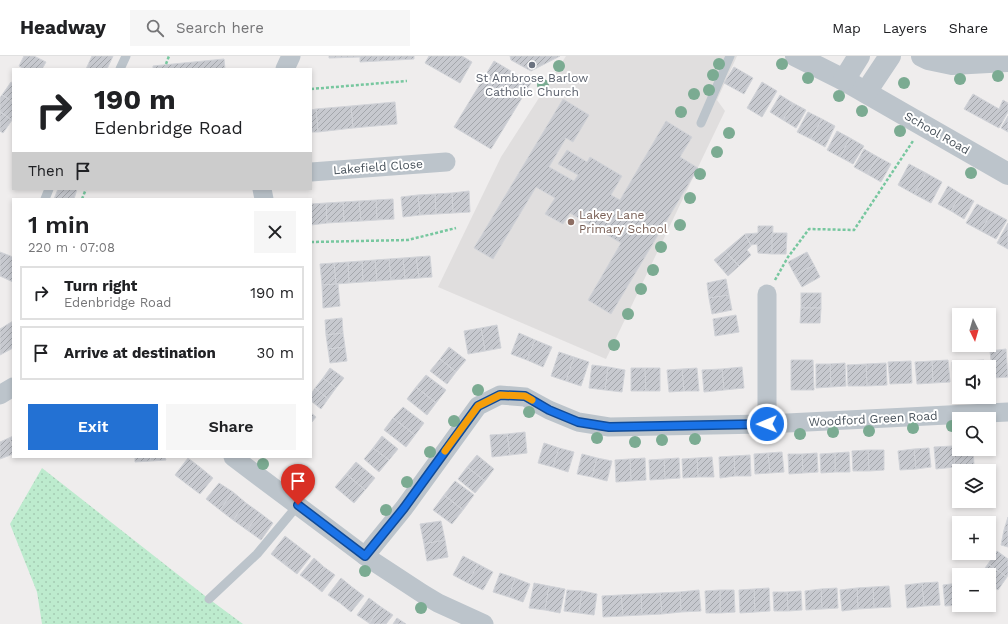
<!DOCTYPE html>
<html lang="en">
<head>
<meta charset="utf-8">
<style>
	body { margin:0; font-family:"Work Sans",sans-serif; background:#f6f6f6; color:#202124; height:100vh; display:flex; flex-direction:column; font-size:15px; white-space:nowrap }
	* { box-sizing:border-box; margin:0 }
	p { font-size:13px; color:#757577 }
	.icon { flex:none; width:22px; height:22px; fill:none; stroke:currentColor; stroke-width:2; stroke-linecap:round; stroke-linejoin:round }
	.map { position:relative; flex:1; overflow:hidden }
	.drawer { position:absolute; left:12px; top:142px; width:300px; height:260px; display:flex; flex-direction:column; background:#fff; border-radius:0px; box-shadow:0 2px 6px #0003 }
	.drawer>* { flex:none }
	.top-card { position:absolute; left:12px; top:12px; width:300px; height:122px; border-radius:0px; box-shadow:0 2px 6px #0003; background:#fff; color:#202124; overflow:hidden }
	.needle { width:26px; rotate:175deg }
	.tools { position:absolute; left:952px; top:252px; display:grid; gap:8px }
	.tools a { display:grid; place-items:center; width:44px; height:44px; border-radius:0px; background:#fff; box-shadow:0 2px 6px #0003; font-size:20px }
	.pin { position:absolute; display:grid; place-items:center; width:34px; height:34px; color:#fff; margin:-41px -17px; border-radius:50% 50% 50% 0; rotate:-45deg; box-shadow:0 0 4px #0007 }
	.pin .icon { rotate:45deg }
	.me { position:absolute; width:44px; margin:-22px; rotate:269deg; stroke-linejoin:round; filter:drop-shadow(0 0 3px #0008) }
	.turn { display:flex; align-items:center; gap:14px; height:84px; padding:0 16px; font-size:18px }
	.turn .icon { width:52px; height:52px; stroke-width:2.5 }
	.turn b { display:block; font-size:28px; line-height:34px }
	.then { display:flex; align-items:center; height:38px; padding:0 16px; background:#0003; gap:8px; font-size:15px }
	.round { display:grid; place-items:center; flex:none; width:42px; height:42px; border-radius:0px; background:#f6f6f6 }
	.headline { display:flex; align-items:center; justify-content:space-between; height:68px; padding:0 16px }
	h1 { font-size:24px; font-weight:600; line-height:30px }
	.primary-button { display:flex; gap:8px; margin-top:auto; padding:8px 16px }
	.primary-button a { flex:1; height:46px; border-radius:0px; background:#2371d3; color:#fff; font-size:16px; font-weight:600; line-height:46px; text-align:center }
	.primary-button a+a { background:#f6f6f6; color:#202124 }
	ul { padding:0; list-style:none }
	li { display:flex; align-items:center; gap:12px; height:54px; margin:0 8px 6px; padding:0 8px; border:2px solid #e0e0e0; border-radius:0px }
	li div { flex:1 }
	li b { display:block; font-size:15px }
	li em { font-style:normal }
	header { display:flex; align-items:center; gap:24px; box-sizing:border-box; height:56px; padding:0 20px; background:#fff; border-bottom:1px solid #e0e0e0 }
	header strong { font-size:19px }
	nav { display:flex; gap:22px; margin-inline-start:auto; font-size:14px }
	.search { width:280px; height:36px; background:#f6f6f6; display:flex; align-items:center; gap:10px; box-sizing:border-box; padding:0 14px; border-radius:0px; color:#757577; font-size:15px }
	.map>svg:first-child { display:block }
	.education { fill:#e0dede }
	.park { fill:url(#park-dots) }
	.building { fill:url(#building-hatch); stroke:#d1d3d8 }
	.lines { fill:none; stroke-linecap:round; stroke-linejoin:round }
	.path { stroke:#77c79f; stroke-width:2.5; stroke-dasharray:3 2; stroke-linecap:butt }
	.service { stroke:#bcc4cb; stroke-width:9 }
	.minor { stroke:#bcc4cb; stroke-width:19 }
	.tertiary { stroke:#bcc4cb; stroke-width:22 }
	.tree { fill:#7bab92 }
	.route-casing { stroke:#114b97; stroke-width:10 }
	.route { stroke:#1a73e8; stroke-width:7 }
	.slow { stroke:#f59e0b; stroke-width:7 }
	.worship-dot { fill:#6b7280; stroke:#fff; stroke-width:1.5 }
	.education-dot { fill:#8d6e63; stroke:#fff; stroke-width:1.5 }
	.labels { text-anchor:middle; stroke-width:4; stroke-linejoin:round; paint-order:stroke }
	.worship-label { font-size:12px; fill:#5b616d; stroke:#fff }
	.street-label { font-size:12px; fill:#465059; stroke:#fff }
	.education-label { font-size:12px; fill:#785e54; stroke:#fff; text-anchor:start }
</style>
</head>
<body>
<header>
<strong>Headway</strong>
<div class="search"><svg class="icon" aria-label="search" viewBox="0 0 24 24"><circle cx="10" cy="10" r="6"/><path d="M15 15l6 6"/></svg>Search here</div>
<nav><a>Map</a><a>Layers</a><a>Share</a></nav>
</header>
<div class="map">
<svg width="1008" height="568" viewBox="0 0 1008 568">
	<defs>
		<pattern id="park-dots" width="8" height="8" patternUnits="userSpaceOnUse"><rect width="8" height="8" fill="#bdebce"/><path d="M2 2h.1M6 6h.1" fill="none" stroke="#a4cbb3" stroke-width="1.8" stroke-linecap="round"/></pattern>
		<pattern id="building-hatch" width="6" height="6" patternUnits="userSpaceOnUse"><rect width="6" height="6" fill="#c7c9cf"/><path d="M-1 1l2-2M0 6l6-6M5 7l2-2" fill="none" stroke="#a3a6ab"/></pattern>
	</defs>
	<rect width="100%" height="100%" fill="#efeded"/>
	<path class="education" d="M 566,0 L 737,0 L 717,44 L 725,55 L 606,303 L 438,231 L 501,101 Z"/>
	<path class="park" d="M 42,412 L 209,543 L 243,568 L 42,568 L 37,536 L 10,468 Z"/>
	<g class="building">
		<path d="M 24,0 L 34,0 L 46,6 L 42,13 L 24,13 L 19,10 Z"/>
		<path d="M 92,0 L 113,0 L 107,13 L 86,13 Z"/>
		<path d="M 329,0 L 360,0 L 360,1 L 329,2 Z"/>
		<path d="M 360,0 L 378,0 L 378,5 L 360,6 Z"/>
		<path d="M 378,0 L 396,0 L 396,4 L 378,5 Z"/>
		<path d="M 396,0 L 414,0 L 414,3 L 396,4 Z"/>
		<path d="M 429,0 L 462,0 L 472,6 L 460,27 L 425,7 Z"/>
		<path d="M 510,0 L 560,0 L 531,15 L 511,4 Z"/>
		<path d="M 224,3 L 225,13 L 153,13 L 153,10 Z"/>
		<path d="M 494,5 L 531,27 L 491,93 L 454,71 Z"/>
		<path d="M 734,11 L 753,22 L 744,38 L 724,27 Z"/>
		<path d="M 11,26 L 13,27 L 13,46 L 2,39 Z"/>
		<path d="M 762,26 L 777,35 L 762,61 L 747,52 Z"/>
		<path d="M 973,38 L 999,53 L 1003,44 L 1008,47 L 1008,56 L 999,72 L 964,53 Z"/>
		<path d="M 2,39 L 13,46 L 12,64 L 0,56 L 0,42 Z"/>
		<path d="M 780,39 L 793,47 L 783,64 L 770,56 Z"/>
		<path d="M 563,43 L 589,59 L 573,86 L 566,82 L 549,111 L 574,125 L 578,119 L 558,108 L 567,94 L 587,106 L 590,101 L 622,120 L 611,139 L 620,144 L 666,65 L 692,81 L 680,101 L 698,112 L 611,258 L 588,244 L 621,187 L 570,157 L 563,168 L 545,158 L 555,142 L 536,131 L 493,203 L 474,192 Z"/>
		<path d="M 395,46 L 397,68 L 353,72 L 351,50 Z"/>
		<path d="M 793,47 L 806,54 L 796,72 L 783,64 Z"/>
		<path d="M 351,50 L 353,72 L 318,76 L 316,53 Z"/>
		<path d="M 316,53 L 318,76 L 311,76 L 311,54 Z"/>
		<path d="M 0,56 L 12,64 L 3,77 L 0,75 Z"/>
		<path d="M 808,56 L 822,63 L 811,83 L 797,76 Z"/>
		<path d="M 1008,60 L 1008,76 L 1001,72 Z"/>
		<path d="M 822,63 L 835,70 L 825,91 L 811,83 Z"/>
		<path d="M 837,75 L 850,82 L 840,101 L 827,94 Z"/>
		<path d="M 850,82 L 864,90 L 853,108 L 840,101 Z"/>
		<path d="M 864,93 L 878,101 L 867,118 L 854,111 Z"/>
		<path d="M 878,101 L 891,108 L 881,126 L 867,118 Z"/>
		<path d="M 909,108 L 926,117 L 914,138 L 898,129 Z"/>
		<path d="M 926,117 L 942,126 L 931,147 L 914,138 Z"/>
		<path d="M 948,130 L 961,138 L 951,155 L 938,148 Z"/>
		<path d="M 58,133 L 77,133 L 74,143 L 54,143 Z"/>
		<path d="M 469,135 L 470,156 L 453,157 L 452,137 Z"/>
		<path d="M 452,137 L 453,157 L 436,158 L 435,138 Z"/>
		<path d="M 435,138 L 436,158 L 420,159 L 418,139 Z"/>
		<path d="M 961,138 L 974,145 L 964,163 L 951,155 Z"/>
		<path d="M 418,139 L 420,159 L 403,161 L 401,141 Z"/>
		<path d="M 393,143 L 394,163 L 377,164 L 376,144 Z"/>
		<path d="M 376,144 L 377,164 L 361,165 L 359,145 Z"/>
		<path d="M 359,145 L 361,165 L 344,166 L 343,146 Z"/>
		<path d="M 343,146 L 344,166 L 327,167 L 326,147 Z"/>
		<path d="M 326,147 L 327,167 L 311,169 L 311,148 Z"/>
		<path d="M 977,148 L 992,156 L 981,175 L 966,167 Z"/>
		<path d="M 992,156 L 1007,164 L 996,183 L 981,175 Z"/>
		<path d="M 1008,167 L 1008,193 L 997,187 Z"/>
		<path d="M 758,170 L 773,170 L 772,198 L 758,197 L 757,188 L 751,189 L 745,178 L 758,177 Z"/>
		<path d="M 772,177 L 787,177 L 786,198 L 772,198 Z"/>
		<path d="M 745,178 L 751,190 L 747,194 L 751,199 L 739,210 L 725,195 Z"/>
		<path d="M 725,195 L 739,210 L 728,220 L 714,204 Z"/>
		<path d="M 0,196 L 13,201 L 13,226 L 0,220 Z"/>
		<path d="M 807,196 L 814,209 L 795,219 L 788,206 Z"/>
		<path d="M 430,200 L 432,221 L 419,222 L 416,201 Z"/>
		<path d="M 416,201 L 419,222 L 405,223 L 403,202 Z"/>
		<path d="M 403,202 L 405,223 L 391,224 L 389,203 Z"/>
		<path d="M 389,203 L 391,224 L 377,225 L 375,204 Z"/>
		<path d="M 375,204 L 377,225 L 363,226 L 362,205 Z"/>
		<path d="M 362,205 L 363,226 L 349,227 L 348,206 Z"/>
		<path d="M 348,206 L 349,227 L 336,228 L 334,207 Z"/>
		<path d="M 334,207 L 336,228 L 322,229 L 320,208 Z"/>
		<path d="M 814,209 L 820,221 L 802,231 L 795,219 Z"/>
		<path d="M 726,223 L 729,239 L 709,242 L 707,227 Z"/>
		<path d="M 338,228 L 340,250 L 323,252 L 322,229 Z"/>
		<rect x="801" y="237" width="20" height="15"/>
		<path d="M 729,239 L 732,254 L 712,258 L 709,242 Z"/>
		<path d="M 801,252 L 821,252 L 820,267 L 800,267 Z"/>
		<path d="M 736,259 L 739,276 L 715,280 L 713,263 Z"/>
		<path d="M 342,262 L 343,277 L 326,279 L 325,264 Z"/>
		<path d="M 13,265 L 13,292 L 0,299 L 0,273 Z"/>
		<path d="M 497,269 L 501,292 L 485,295 L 481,272 Z"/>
		<path d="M 481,272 L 485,295 L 468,298 L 464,275 Z"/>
		<path d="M 343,277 L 345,291 L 328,293 L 326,279 Z"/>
		<path d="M 519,277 L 535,284 L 527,304 L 511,298 Z"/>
		<path d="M 535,284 L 552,291 L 543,311 L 527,304 Z"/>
		<path d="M 345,291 L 347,305 L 330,307 L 328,293 Z"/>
		<path d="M 449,291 L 466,304 L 456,316 L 440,303 Z"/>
		<path d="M 1006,293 L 1008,321 L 993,322 L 990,295 Z"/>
		<path d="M 559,296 L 574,301 L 566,325 L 551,320 Z"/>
		<path d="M 574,301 L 589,306 L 581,330 L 566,325 Z"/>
		<path d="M 440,303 L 456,316 L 447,328 L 430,315 Z"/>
		<path d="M 791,304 L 813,304 L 814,334 L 791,334 Z"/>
		<path d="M 948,304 L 950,326 L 933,327 L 932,305 Z"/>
		<path d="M 984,304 L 985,311 L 969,311 L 968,305 Z"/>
		<path d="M 911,305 L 912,327 L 890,328 L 888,306 Z"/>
		<path d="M 932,305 L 933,327 L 917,328 L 915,306 Z"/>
		<path d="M 968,305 L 969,311 L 959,311 L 959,325 L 953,325 L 952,306 Z"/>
		<path d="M 845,307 L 846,330 L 831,331 L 830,308 Z"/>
		<path d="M 886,307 L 887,329 L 867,330 L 866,308 Z"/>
		<path d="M 816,308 L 830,308 L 831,331 L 816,332 Z"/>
		<path d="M 866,308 L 867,330 L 848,330 L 847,309 Z"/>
		<path d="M 592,309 L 608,311 L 605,334 L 589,332 Z"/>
		<path d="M 608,311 L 625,314 L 622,336 L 605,334 Z"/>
		<path d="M 742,311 L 744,332 L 724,334 L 722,313 Z"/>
		<path d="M 330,312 L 344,322 L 336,332 L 323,322 Z"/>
		<path d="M 631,312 L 645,312 L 646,335 L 631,335 Z"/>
		<path d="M 645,312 L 660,312 L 660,335 L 646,335 Z"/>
		<path d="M 697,312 L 699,335 L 684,335 L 682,313 Z"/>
		<path d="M 682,313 L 684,335 L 669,336 L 667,314 Z"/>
		<path d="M 722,313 L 724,334 L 704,336 L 702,314 Z"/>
		<path d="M 426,319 L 446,334 L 436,347 L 416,331 Z"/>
		<path d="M 323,322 L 336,332 L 328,343 L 315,332 Z"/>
		<path d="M 416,331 L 436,347 L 427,359 L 407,343 Z"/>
		<path d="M 315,332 L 328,343 L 321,353 L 311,345 L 311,338 Z"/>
		<path d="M 403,351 L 424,367 L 415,379 L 393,362 Z"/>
		<path d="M 311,357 L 316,361 L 311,367 Z"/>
		<path d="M 393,362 L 415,379 L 406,391 L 384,374 Z"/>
		<path d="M 525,376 L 527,397 L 510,399 L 507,378 Z"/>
		<path d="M 507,378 L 510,399 L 492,401 L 490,379 Z"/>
		<path d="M 13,380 L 13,392 L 9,382 Z"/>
		<path d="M 382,380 L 398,393 L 389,404 L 373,392 Z"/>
		<path d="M 9,382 L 13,392 L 13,398 L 0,403 L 0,386 Z"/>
		<path d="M 544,387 L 559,392 L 553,411 L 538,407 Z"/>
		<path d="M 959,389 L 959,393 L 973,393 L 974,409 L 955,411 L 953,390 Z"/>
		<path d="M 953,390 L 955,411 L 936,413 L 934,391 Z"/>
		<path d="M 373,392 L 389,404 L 379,416 L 364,403 Z"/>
		<path d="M 559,392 L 574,396 L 568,416 L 553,411 Z"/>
		<path d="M 929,392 L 931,411 L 916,413 L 914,393 Z"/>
		<path d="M 914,393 L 916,413 L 900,414 L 898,395 Z"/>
		<path d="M 868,394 L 884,394 L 884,414 L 869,415 Z"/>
		<path d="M 868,394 L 869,415 L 853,415 L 852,395 Z"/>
		<path d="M 782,396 L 784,416 L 770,417 L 768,397 Z"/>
		<path d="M 849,396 L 850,416 L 835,416 L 835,397 Z"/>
		<path d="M 768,397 L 770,417 L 755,418 L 754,398 Z"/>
		<path d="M 817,397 L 818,416 L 803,417 L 802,398 Z"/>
		<path d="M 835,397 L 835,416 L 821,417 L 820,398 Z"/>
		<path d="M 582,398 L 597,402 L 592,421 L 577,418 Z"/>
		<path d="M 788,398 L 802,398 L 803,417 L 789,418 Z"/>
		<path d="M 477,399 L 494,413 L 485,425 L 467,411 Z"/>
		<path d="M 750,399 L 751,420 L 735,420 L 734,400 Z"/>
		<path d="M 734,400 L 735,420 L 720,422 L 719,401 Z"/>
		<path d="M 135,401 L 150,401 L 151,405 L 135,406 Z"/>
		<path d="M 150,401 L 165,401 L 166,404 L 151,405 Z"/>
		<path d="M 712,401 L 714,421 L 698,421 L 697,402 Z"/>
		<path d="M 188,402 L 201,412 L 188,429 L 175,419 Z"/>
		<path d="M 597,402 L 612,405 L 607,425 L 592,421 Z"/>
		<path d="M 645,402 L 646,424 L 631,425 L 630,403 Z"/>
		<path d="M 679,402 L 680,422 L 665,423 L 664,403 Z"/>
		<path d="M 697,402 L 698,421 L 683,422 L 682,403 Z"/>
		<path d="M 630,403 L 631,425 L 616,426 L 615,404 Z"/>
		<path d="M 664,403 L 665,423 L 650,424 L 649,404 Z"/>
		<path d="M 356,406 L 375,422 L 365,434 L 346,418 Z"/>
		<path d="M 467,411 L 485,425 L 475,437 L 458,423 Z"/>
		<path d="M 201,412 L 213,422 L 200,438 L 188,429 Z"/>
		<path d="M 346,418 L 365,434 L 354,447 L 335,431 Z"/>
		<path d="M 455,425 L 474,439 L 463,454 L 444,439 Z"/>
		<path d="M 219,427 L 233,436 L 220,454 L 206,443 Z"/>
		<path d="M 233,436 L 246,447 L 233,464 L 220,454 Z"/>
		<path d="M 444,439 L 463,454 L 452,468 L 433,454 Z"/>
		<path d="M 246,447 L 260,457 L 247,474 L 233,464 Z"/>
		<path d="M 260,457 L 273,467 L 261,484 L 247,474 Z"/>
		<path d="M 1008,461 L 1008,475 L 1004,474 Z"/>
		<path d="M 441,465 L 445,484 L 424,488 L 420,468 Z"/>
		<path d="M 1004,474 L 1008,475 L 1008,491 L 1001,489 Z"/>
		<path d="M 285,480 L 298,490 L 284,508 L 271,498 Z"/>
		<path d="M 445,484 L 448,501 L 427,505 L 424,488 Z"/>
		<path d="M 298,490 L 311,500 L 297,518 L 284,508 Z"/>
		<path d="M 997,495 L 1008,503 L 1008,519 L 1007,521 L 988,508 Z"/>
		<path d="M 463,500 L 478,508 L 468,527 L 453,519 Z"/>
		<path d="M 314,502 L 324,511 L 311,527 L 300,519 Z"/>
		<path d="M 478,508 L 493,516 L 483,534 L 468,527 Z"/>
		<path d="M 988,508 L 1007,521 L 998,534 L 989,528 L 989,519 L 980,519 Z"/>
		<path d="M 324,511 L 335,519 L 322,536 L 311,527 Z"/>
		<path d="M 500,517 L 515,522 L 509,541 L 493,536 Z"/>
		<path d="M 341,522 L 352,531 L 340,547 L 328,539 Z"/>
		<path d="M 515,522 L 530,528 L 523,546 L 509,541 Z"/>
		<path d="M 938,526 L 940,549 L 924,550 L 922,527 Z"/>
		<path d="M 534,527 L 549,530 L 545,554 L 529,552 Z"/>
		<path d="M 922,527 L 924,550 L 907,552 L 905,529 Z"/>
		<path d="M 959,527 L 959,549 L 945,550 L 943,529 Z"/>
		<path d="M 549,530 L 565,533 L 560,557 L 545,554 Z"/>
		<path d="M 889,530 L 891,551 L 874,552 L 873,531 Z"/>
		<path d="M 352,531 L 364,540 L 351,556 L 340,547 Z"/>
		<path d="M 873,531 L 874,552 L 858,553 L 857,532 Z"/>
		<path d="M 769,532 L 770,555 L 755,556 L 754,533 Z"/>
		<path d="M 837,532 L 838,552 L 822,553 L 821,533 Z"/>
		<path d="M 857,532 L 858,553 L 842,555 L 840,534 Z"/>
		<path d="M 754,533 L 755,556 L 740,557 L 739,534 Z"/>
		<path d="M 821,533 L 822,553 L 806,554 L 805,535 Z"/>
		<path d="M 567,534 L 582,535 L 579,557 L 564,555 Z"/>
		<path d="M 699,534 L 701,555 L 681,556 L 680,536 Z"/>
		<path d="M 720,534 L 734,534 L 735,556 L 720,557 Z"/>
		<path d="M 720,534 L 720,557 L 706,557 L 705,535 Z"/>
		<path d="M 582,535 L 597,538 L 594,559 L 579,557 Z"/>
		<path d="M 801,535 L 802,554 L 788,555 L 787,536 Z"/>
		<path d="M 680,536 L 681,556 L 662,558 L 660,537 Z"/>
		<path d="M 773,536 L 787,536 L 788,555 L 774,555 Z"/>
		<path d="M 660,537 L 662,558 L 642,559 L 641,538 Z"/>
		<path d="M 641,538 L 642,559 L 623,560 L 621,539 Z"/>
		<path d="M 621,539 L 623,560 L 603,561 L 602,540 Z"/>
		<path d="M 369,542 L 381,551 L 369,567 L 357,559 Z"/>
		<path d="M 381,551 L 393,559 L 386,568 L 369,568 Z"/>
		<path d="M 397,562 L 406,568 L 393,568 Z"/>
	</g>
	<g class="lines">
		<g class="path">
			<path d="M 166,8 L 169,0"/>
			<path d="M 311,33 L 407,25"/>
			<path d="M 82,143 L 86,133"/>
			<path d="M 311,186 L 408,184 L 456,172"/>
			<path d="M 775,224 L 788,201 L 809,173 L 854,174 L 913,85"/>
		</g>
		<g class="service">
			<path d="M 120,13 L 126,0"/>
			<path d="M 701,67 L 730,0"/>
			<path d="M 45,143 L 49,133"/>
			<path d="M 209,543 L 257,498 L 298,449"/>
		</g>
		<g class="minor">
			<path d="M 285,13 L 291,0"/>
			<path d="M 311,116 L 446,106"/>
			<path d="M 262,133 L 264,143"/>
			<path d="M 0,339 L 13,331"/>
			<path d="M 767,368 L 767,238"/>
			<path d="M 233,401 L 365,500 L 423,538 L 438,547 L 484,568"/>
			<path d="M 365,500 L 404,452 L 478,350 L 500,339 L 525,341 L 549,354 L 578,366 L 609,371 L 767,368 L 1008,356"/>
		</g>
		<g class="tertiary">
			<path d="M 796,0 L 844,24 L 1008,118"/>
			<path d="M 922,0 L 928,3 L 952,8 L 1008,5"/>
			<path d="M 844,24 L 859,0"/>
			<path d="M 866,36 L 890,0"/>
		</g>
	</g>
	<g class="tree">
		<circle cx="719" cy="8" r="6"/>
		<circle cx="782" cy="8" r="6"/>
		<circle cx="559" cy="10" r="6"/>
		<circle cx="713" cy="19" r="6"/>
		<circle cx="998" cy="20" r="6"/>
		<circle cx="808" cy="22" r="6"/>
		<circle cx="960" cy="23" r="6"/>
		<circle cx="904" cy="27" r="6"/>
		<circle cx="543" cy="29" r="6"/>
		<circle cx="709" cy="34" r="6"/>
		<circle cx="694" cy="38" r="6"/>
		<circle cx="839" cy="40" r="6"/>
		<circle cx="862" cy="55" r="6"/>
		<circle cx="681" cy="56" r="6"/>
		<circle cx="900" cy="75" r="6"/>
		<circle cx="729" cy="77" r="6"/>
		<circle cx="717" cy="96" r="6"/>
		<circle cx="971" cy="117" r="6"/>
		<circle cx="700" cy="118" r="6"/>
		<circle cx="690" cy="142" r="6"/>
		<circle cx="680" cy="169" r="6"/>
		<circle cx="661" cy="191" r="6"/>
		<circle cx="653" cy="214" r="6"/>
		<circle cx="641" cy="233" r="6"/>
		<circle cx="628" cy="258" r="6"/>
		<circle cx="614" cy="289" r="6"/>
		<circle cx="478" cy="334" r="6"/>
		<circle cx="529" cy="356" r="6"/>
		<circle cx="454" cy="365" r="6"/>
		<circle cx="952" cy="370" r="6"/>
		<circle cx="913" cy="372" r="6"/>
		<circle cx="869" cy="375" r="6"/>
		<circle cx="833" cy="376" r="6"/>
		<circle cx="800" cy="378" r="6"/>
		<circle cx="763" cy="379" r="6"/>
		<circle cx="597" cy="382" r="6"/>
		<circle cx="695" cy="383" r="6"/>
		<circle cx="662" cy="384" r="6"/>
		<circle cx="635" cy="386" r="6"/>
		<circle cx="430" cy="396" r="6"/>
		<circle cx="263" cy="408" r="6"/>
		<circle cx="407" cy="426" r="6"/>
		<circle cx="386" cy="454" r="6"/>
		<circle cx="365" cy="515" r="6"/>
		<circle cx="421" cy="552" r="6"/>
	</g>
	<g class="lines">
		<g class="route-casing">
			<path id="route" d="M 298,449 L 365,500 L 404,452 L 478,350 L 500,339 L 525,340 L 549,354 L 578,366 L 609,371 L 767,368"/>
		</g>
		<use href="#route" class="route"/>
		<path class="slow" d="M 445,395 L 478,350 L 500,339 L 525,340 L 532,344"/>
	</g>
	<circle class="worship-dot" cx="532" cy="9" r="4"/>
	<circle class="education-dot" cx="571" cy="166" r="4"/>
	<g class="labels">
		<g class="worship-label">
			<text x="532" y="26">St Ambrose Barlow<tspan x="532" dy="14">Catholic Church</tspan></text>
		</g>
		<g class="street-label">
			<text transform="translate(937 77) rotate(30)" y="4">School Road</text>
			<text transform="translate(378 111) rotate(-4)" y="4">Lakefield Close</text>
			<text transform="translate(873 363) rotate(-3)" y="4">Woodford Green Road</text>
		</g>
		<g class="education-label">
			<text x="579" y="163">Lakey Lane<tspan x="579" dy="14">Primary School</tspan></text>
		</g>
	</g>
</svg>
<div class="tools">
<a><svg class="needle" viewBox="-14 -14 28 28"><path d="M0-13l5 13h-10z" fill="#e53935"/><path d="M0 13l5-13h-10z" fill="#757577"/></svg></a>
<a><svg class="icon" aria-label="sound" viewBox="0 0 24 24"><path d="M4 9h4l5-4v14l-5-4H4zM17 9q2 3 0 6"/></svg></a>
<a><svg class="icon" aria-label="search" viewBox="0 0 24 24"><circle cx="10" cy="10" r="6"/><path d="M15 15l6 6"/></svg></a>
<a><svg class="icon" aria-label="layers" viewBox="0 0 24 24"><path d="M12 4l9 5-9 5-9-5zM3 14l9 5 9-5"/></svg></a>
<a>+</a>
<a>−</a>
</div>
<div class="pin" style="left:298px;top:449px;background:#d93025"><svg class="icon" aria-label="arrive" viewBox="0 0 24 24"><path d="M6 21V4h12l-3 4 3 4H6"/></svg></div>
<svg class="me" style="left:767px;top:368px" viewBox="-20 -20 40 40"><circle r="17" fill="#1a73e8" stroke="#fff" stroke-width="3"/><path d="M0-11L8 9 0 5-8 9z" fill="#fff"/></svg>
<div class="top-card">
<div class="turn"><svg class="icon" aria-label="right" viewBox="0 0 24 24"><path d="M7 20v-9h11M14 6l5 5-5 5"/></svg><div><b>190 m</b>Edenbridge Road</div></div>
<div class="then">Then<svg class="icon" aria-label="arrive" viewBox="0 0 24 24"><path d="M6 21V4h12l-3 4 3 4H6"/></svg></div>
</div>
<section class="drawer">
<div class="headline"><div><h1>1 min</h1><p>220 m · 07:08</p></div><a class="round"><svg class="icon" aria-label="close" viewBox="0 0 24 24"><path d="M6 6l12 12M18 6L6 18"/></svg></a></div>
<ul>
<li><svg class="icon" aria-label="right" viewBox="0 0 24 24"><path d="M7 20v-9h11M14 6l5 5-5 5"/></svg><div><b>Turn right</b><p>Edenbridge Road</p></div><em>190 m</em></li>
<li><svg class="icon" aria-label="arrive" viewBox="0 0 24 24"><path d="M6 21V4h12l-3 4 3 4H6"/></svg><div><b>Arrive at destination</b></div><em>30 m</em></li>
</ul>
<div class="primary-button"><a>Exit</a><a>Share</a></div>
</section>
</div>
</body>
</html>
